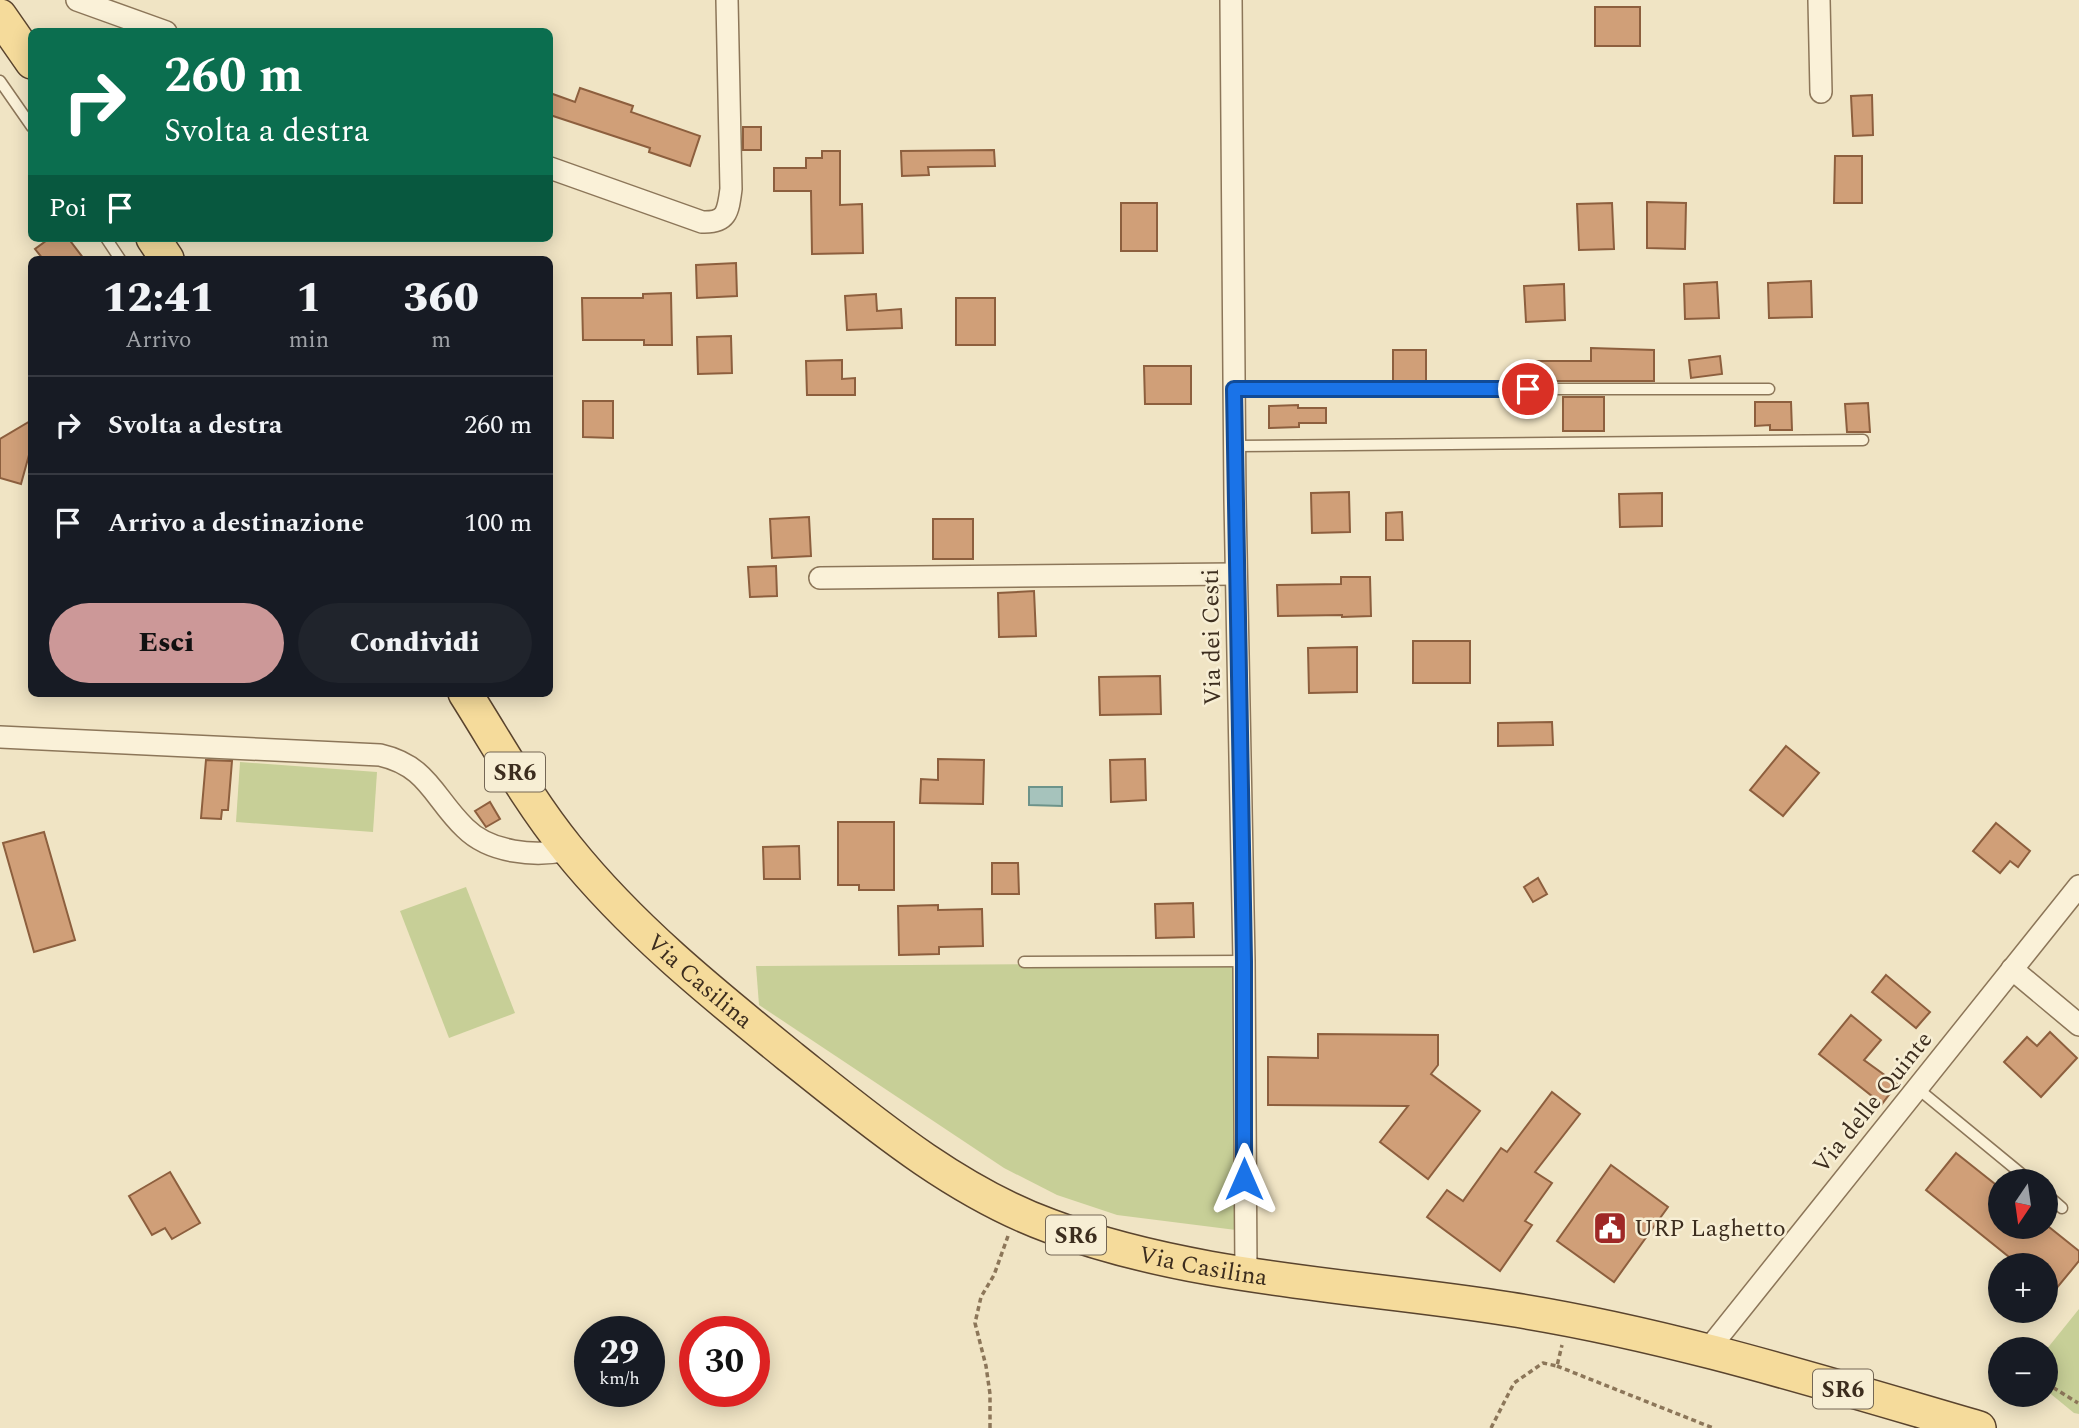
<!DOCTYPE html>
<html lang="it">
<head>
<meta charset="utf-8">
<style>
	body { margin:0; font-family:Spectral,serif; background:#20242c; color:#f1f3f6; height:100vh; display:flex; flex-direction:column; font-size:26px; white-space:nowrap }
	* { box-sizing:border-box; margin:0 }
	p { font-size:23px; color:#9ea1a6 }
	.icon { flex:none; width:38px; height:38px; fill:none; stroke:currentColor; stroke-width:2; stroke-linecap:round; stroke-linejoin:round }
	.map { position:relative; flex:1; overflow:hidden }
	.details { position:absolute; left:28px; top:256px; width:525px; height:441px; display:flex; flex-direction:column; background:#171b24; border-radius:10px; box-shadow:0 4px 18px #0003 }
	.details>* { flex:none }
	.hud { position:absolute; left:28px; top:28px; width:525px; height:214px; border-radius:10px; box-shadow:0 4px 18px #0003; background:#0b6e4f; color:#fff; overflow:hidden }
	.needle { width:46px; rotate:193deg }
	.fabs { position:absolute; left:1988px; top:1169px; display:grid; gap:14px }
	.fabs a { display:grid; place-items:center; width:70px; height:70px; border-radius:50%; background:#171b24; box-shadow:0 4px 18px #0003; font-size:35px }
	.speed { position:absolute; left:574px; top:1316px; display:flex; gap:14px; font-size:35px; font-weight:700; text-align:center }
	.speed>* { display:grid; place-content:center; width:91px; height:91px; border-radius:50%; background:#171b24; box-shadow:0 4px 18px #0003; line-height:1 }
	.speed small { font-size:18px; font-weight:400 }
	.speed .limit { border:10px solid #d22; background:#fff; color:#111 }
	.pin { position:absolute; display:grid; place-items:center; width:60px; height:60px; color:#fff; margin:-30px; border:4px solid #fff; border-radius:50%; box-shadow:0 2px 7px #0007 }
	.me { position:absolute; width:77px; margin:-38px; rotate:0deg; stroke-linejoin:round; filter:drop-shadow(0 0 5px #0008) }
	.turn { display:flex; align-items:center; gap:24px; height:147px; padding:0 21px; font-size:32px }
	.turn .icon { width:91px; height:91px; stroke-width:2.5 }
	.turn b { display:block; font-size:49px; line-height:60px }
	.then { display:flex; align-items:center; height:66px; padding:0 21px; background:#0003; gap:14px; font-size:26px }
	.eta { display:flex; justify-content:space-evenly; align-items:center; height:119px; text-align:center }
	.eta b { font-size:42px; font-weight:800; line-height:49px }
	.cta { display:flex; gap:14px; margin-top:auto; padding:14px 21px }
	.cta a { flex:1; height:80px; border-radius:42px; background:#cc9898; color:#111; font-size:28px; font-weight:800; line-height:80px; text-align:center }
	.cta a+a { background:#20242c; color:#f1f3f6 }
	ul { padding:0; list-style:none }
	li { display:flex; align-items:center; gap:21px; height:98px; padding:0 21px; border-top:2px solid #363941 }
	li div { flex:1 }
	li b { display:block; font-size:26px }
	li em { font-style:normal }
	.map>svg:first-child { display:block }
	.green { fill:#c7cf97 }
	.water { fill:#a6c3bc; stroke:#6c938a; stroke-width:2 }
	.building { fill:#d09f78; stroke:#8d5f3e; stroke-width:2 }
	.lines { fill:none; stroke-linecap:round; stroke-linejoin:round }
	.lane-casing { stroke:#8c7659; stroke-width:13 }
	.street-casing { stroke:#8c7659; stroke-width:24 }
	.primary-casing { stroke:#5a442e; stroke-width:36 }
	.path { stroke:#8c7659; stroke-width:3.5; stroke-dasharray:5 3.5; stroke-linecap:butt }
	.lane { stroke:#faf1d8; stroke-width:10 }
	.street { stroke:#faf1d8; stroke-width:21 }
	.primary { stroke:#f5db9b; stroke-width:33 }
	.route-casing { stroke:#114b97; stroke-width:18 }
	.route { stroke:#1a73e8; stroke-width:12 }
	.labels { text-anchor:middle; stroke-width:5; stroke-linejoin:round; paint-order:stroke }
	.shield { fill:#f7eed4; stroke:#746755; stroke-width:2 }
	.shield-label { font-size:23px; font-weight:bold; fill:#3c2d1e }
	.street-label { font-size:24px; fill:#3c2d1e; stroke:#f7eed4 }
	.poi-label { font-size:24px; fill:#3c2d1e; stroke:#f7eed4; text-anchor:start }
</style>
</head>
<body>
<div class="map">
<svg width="2079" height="1428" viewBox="0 0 2079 1428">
	<rect width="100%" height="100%" fill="#f0e4c4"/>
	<g class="green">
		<path d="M 240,762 L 377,772 L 373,832 L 236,822 Z"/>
		<path d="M 466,887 L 515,1013 L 449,1038 L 400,911 Z"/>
		<path d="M 1229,963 L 1233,966 L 1236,1230 L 1117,1215 L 1057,1195 L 1004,1168 L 759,1005 L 756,966 Z"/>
		<path d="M 2079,1309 L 2079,1414 L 2074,1413 L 2046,1390 L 2046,1350 Z"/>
	</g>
	<path class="water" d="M 1029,787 L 1062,787 L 1062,806 L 1029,805 Z"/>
	<g class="building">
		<rect x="1595" y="7" width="45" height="39"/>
		<path d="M 580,88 L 633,106 L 631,112 L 700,136 L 690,166 L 649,152 L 650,148 L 550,115 L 550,93 L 575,102 Z"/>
		<path d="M 1872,95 L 1873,135 L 1853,136 L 1851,96 Z"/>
		<rect x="743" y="127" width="18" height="23"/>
		<path d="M 994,150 L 995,166 L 928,167 L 929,175 L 902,176 L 901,151 Z"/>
		<path d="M 822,151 L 840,151 L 840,205 L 862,204 L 863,253 L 812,254 L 811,191 L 774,191 L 774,168 L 806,168 L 806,158 L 822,158 Z"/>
		<path d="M 1835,156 L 1862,156 L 1862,203 L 1834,203 Z"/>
		<path d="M 1647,202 L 1686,203 L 1685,249 L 1647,248 Z"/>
		<rect x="1121" y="203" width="36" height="48"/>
		<path d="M 1612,203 L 1614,249 L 1579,250 L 1577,204 Z"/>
		<path d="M 50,238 L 68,238 L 84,259 L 43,259 L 35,249 Z"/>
		<path d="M 736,263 L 737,296 L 697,298 L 696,265 Z"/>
		<path d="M 1811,281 L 1812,317 L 1769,318 L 1768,283 Z"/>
		<path d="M 1717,282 L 1719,318 L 1685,319 L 1684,284 Z"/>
		<path d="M 1564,284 L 1565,320 L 1526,322 L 1524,286 Z"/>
		<path d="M 671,293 L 672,345 L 644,345 L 644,340 L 583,340 L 582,298 L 643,298 L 643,294 Z"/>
		<path d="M 876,294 L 877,311 L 901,309 L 902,328 L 847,330 L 845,296 Z"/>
		<rect x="956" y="298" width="39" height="47"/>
		<path d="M 731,336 L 732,373 L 698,374 L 697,337 Z"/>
		<path d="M 1591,348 L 1654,350 L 1654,381 L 1532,381 L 1532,377 L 1526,377 L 1526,361 L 1591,361 Z"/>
		<rect x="1393" y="350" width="33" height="31"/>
		<path d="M 1720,356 L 1722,374 L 1691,378 L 1689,360 Z"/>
		<path d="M 842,360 L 842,379 L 855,378 L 855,395 L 807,395 L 806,361 Z"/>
		<path d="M 1144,366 L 1191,366 L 1191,404 L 1145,404 Z"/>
		<rect x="1563" y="397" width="41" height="34"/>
		<path d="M 583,401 L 613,401 L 613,438 L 583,437 Z"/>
		<path d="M 1755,402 L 1791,402 L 1792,430 L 1770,430 L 1770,425 L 1755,426 Z"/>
		<path d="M 1868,403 L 1870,432 L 1847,432 L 1845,404 Z"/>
		<path d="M 1298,405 L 1298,408 L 1326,408 L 1326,423 L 1299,423 L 1299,427 L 1269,428 L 1269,406 Z"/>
		<path d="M 32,420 L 32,444 L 21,484 L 0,478 L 0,439 Z"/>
		<path d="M 1349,492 L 1350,532 L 1312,533 L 1311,493 Z"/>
		<path d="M 1662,493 L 1662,526 L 1620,527 L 1619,494 Z"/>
		<path d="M 1402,512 L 1403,540 L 1386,540 L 1386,513 Z"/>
		<path d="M 809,517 L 811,556 L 772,558 L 770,519 Z"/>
		<rect x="933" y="519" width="40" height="40"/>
		<path d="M 776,566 L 777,596 L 750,597 L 748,567 Z"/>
		<path d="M 1341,577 L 1370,577 L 1371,616 L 1342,617 L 1342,615 L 1278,616 L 1277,585 L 1341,584 Z"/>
		<path d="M 1034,591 L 1036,636 L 999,637 L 998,593 Z"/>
		<rect x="1413" y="641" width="57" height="42"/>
		<path d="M 1357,647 L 1357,692 L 1309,693 L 1308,648 Z"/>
		<path d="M 1160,676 L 1161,714 L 1100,715 L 1099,677 Z"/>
		<path d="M 1552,722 L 1553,745 L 1498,746 L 1498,723 Z"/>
		<path d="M 1786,746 L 1819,773 L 1783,816 L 1750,790 Z"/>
		<path d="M 938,759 L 984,760 L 983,804 L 920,803 L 921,779 L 938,780 Z"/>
		<path d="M 1145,759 L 1146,800 L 1111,802 L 1110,760 Z"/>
		<path d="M 206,760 L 232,761 L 228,810 L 222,810 L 221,819 L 201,818 Z"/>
		<path d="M 490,802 L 500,819 L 486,827 L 475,811 Z"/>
		<path d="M 838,822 L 894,822 L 894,890 L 859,890 L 859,885 L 838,885 Z"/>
		<path d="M 1996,823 L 2030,851 L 2018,867 L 2010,861 L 2000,873 L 1973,851 Z"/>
		<path d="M 44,832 L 75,940 L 34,952 L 3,843 Z"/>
		<path d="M 799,846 L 800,879 L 764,879 L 763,847 Z"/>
		<path d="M 992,863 L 1018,863 L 1019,894 L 992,894 Z"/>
		<path d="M 1538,878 L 1547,894 L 1533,902 L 1524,887 Z"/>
		<path d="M 1193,903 L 1194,937 L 1156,938 L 1155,904 Z"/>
		<path d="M 938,905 L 938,910 L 982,909 L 983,946 L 939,947 L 939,954 L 899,955 L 898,906 Z"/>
		<path d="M 1886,975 L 1930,1012 L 1916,1028 L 1872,992 Z"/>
		<path d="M 1851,1015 L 1881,1040 L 1864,1060 L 1897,1084 L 1882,1104 L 1819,1054 Z"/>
		<path d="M 2050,1032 L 2077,1058 L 2041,1097 L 2004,1062 L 2027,1037 L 2037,1046 Z"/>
		<path d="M 1318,1034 L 1438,1035 L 1438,1065 L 1431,1074 L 1480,1111 L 1428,1179 L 1380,1142 L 1408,1106 L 1268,1105 L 1268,1057 L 1318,1058 Z"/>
		<path d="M 1552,1092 L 1580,1114 L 1535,1172 L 1552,1183 L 1525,1221 L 1532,1225 L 1500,1271 L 1427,1217 L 1447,1190 L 1463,1201 L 1501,1148 L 1507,1152 Z"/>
		<path d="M 1956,1153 L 2000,1188 L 2000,1227 L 2049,1227 L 2079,1251 L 2079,1261 L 2046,1301 L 2046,1265 L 2019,1265 L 1926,1190 Z"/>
		<path d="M 1611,1165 L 1668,1207 L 1614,1282 L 1557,1241 Z"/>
		<path d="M 170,1172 L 200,1223 L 172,1239 L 165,1228 L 152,1235 L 129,1196 Z"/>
	</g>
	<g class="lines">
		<g class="lane-casing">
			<g id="lane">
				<path d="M 0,81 L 32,127"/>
				<path d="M 106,238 L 120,259"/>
				<path d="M 1234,389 L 1769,389"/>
				<path d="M 1234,446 L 1863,440"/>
				<path d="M 1024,962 L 1244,961"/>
				<path d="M 1917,1088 L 2030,1181"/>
				<path d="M 2046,1194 L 2062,1208"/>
			</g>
		</g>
		<g class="street-casing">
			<g id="street">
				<path d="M 77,0 L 166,32"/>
				<path d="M 1231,0 L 1235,500 L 1244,961 L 1246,1273"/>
				<path d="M 1819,0 L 1821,92"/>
				<path d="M 550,168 L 702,222 C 727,223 728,212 731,189 L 727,0"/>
				<path d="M 820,578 L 1236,574"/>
				<path d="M 0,737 L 380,755 C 428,766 433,797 465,828 C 490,853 535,857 568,850"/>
				<path d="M 2012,969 L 2079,1025"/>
				<path d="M 1707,1351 L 2079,886"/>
			</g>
		</g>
		<g class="primary-casing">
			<g id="primary">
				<path d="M 0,16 L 32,62"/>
				<path d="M 153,238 L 167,259"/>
				<path id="s1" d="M 465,693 C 498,745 528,800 567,848 C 631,928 713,994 792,1058 C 871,1121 954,1191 1050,1226 C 1193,1280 1359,1285 1509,1309 C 1669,1334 1824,1383 1979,1428"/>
			</g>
		</g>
		<g class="path">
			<path d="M 1557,1366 L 1713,1428"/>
			<path d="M 2046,1383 L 2078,1403"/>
			<path d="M 990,1428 L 990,1394 L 986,1366 L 975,1323 L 981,1297 L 994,1275 L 1008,1236"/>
			<path d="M 1491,1428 L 1514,1383 L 1543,1363 L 1557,1366 L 1562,1345"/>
		</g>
		<use href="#lane" class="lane"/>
		<use href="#street" class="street"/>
		<use href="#primary" class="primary"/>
	</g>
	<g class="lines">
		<g class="route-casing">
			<path id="route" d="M 1244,1179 L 1244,961 L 1234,389 L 1528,389"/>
		</g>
		<use href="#route" class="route"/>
	</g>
	<defs>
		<g id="civic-square" transform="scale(1.75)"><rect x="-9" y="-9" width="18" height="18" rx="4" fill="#9f2826" stroke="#f7eed4"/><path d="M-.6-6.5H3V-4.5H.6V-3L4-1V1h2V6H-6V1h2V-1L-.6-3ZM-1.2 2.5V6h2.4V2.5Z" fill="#fff"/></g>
	</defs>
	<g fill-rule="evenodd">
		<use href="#civic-square" x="1610" y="1228"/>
	</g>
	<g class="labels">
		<g class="shield">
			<rect x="485" y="752.5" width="60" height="39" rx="5"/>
			<rect x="1046" y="1215.5" width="60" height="39" rx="5"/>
			<rect x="1813" y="1369.5" width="60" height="39" rx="5"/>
		</g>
		<g class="shield-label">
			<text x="515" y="780">SR6</text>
			<text x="1076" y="1243">SR6</text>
			<text x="1843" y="1397">SR6</text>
		</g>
		<g class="street-label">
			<text transform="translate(1211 637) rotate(-91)" y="8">Via dei Cesti</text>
			<text dy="8" stroke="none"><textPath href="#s1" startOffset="374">Via Casilina</textPath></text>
			<text transform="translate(1872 1102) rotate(-51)" y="8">Via delle Quinte</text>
			<text dy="8" stroke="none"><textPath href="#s1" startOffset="962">Via Casilina</textPath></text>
		</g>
		<g class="poi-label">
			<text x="1634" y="1236">URP Laghetto</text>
		</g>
	</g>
</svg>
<div class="fabs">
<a><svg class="needle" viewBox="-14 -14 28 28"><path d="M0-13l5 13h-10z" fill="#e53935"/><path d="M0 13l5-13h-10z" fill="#9ea1a6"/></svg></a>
<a>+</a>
<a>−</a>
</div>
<div class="speed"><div>29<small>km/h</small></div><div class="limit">30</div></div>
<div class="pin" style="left:1528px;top:389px;background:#d93025"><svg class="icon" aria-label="arrive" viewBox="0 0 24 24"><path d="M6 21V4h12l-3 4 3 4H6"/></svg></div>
<svg class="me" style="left:1244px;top:1179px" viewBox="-20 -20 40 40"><path d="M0-17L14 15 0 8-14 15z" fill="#1a73e8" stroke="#fff" stroke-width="4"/></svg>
<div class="hud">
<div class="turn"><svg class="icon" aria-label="right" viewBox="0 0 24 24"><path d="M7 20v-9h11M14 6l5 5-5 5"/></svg><div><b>260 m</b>Svolta a destra</div></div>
<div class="then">Poi<svg class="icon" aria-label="arrive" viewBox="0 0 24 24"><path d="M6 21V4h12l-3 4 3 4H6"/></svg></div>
</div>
<section class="details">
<div class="eta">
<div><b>12:41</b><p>Arrivo</p></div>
<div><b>1</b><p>min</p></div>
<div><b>360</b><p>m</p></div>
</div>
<ul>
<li><svg class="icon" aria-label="right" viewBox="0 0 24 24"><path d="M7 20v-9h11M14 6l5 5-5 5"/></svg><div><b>Svolta a destra</b></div><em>260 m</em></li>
<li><svg class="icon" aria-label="arrive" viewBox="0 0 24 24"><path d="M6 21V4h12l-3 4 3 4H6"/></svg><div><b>Arrivo a destinazione</b></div><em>100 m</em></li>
</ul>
<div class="cta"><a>Esci</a><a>Condividi</a></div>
</section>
</div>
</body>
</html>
